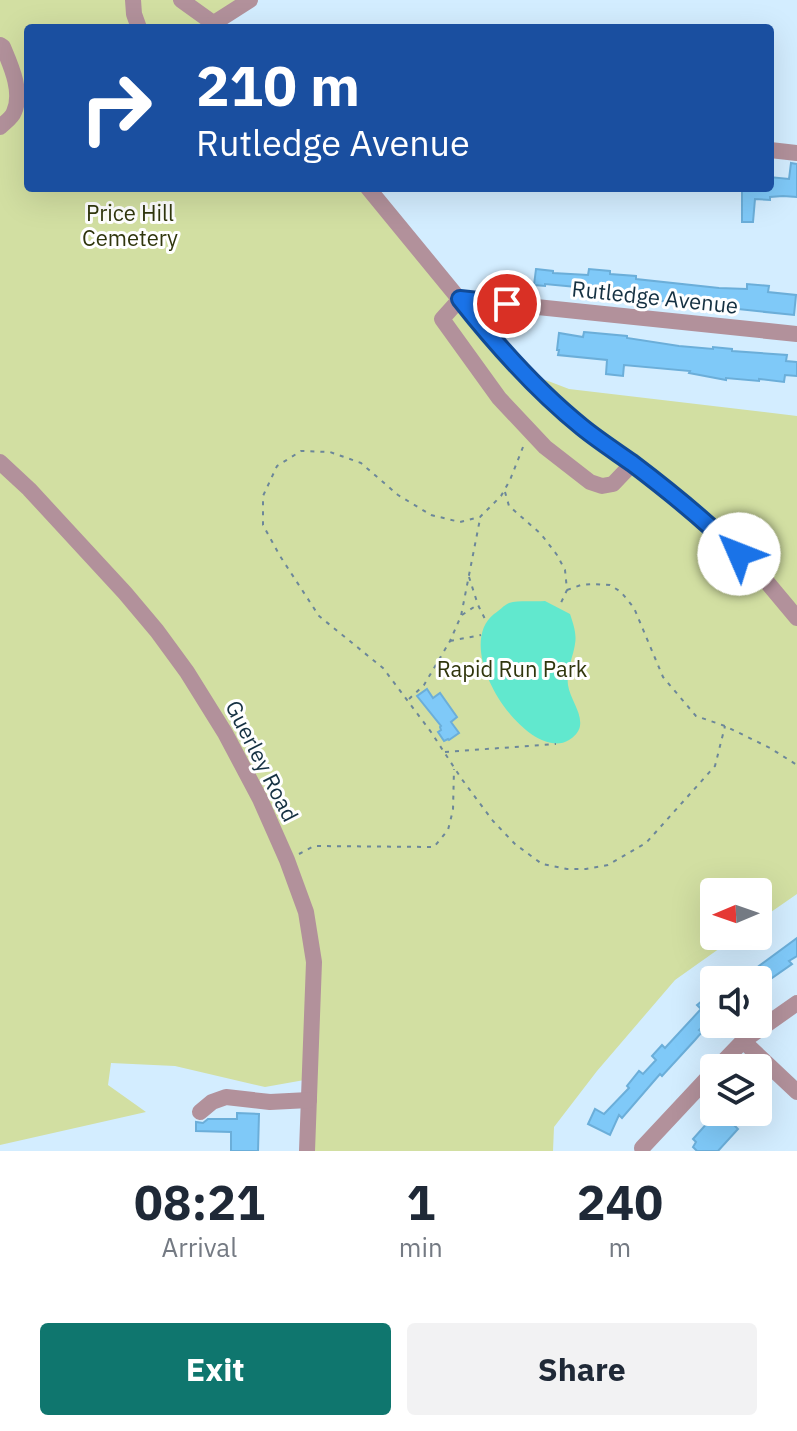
<!DOCTYPE html>
<html lang="en">
<head>
<meta charset="utf-8">
<style>
	body { margin:0; font-family:"IBM Plex Sans",sans-serif; background:#f2f2f3; color:#1f2937; height:100vh; display:flex; flex-direction:column; font-size:30px; white-space:nowrap }
	* { box-sizing:border-box; margin:0 }
	p { font-size:26px; color:#747a83 }
	.icon { flex:none; width:44px; height:44px; fill:none; stroke:currentColor; stroke-width:2; stroke-linecap:round; stroke-linejoin:round }
	.map { position:relative; height:1151px; overflow:hidden }
	.details { display:flex; flex-direction:column; background:#fff; flex:1 }
	.details>* { flex:none }
	.guide { position:absolute; left:24px; top:24px; width:750px; height:168px; border-radius:8px; box-shadow:0 8px 32px #0002; background:#1a4fa0; color:#fff; overflow:hidden }
	.needle { width:52px; rotate:268deg }
	.tools { position:absolute; left:700px; top:878px; display:grid; gap:16px }
	.tools a { display:grid; place-items:center; width:72px; height:72px; border-radius:8px; background:#fff; box-shadow:0 8px 32px #0002; font-size:40px }
	.pin { position:absolute; display:grid; place-items:center; width:68px; height:68px; color:#fff; margin:-34px; border:4px solid #fff; border-radius:50%; box-shadow:0 2px 8px #0007 }
	.me { position:absolute; width:88px; margin:-44px; rotate:314deg; stroke-linejoin:round; filter:drop-shadow(0 0 6px #0008) }
	.turn { display:flex; align-items:center; gap:28px; height:168px; padding:0 40px; font-size:36px }
	.turn .icon { width:104px; height:104px; stroke-width:2.5 }
	.turn b { display:block; font-size:56px; line-height:68px }
	.eta { display:flex; justify-content:space-evenly; align-items:center; height:136px; text-align:center }
	.eta b { font-size:48px; font-weight:800; line-height:56px }
	.action { display:flex; gap:16px; margin-top:auto; padding:16px 40px }
	.action a { flex:1; height:92px; border-radius:8px; background:#0f766e; color:#fff; font-size:32px; font-weight:800; line-height:92px; text-align:center }
	.action a+a { background:#f2f2f3; color:#1f2937 }
	.map>svg:first-child { display:block }
	.green { fill:#d2dfa2 }
	.water { fill:#61e8ce }
	.building { fill:#7fc9f8; stroke:#6baed9; stroke-width:2 }
	.lines { fill:none; stroke-linecap:round; stroke-linejoin:round }
	.path { stroke:#6c8799; stroke-width:2; stroke-dasharray:4 6; stroke-linecap:butt }
	.minor { stroke:#b2919b; stroke-width:16 }
	.route-casing { stroke:#114b97; stroke-width:20 }
	.route { stroke:#1a73e8; stroke-width:14 }
	.labels { text-anchor:middle; stroke-width:6; stroke-linejoin:round; paint-order:stroke }
	.park-label { font-size:22px; fill:#30360d; stroke:#fff }
	.street-label { font-size:22px; fill:#153142; stroke:#fff }
</style>
</head>
<body>
<div class="map">
<svg width="797" height="1151" viewBox="0 0 797 1151">
	<rect width="100%" height="100%" fill="#d3edff"/>
	<path class="green" d="M 0,0 L 247,0 L 220,28 L 28,28 L 28,188 L 368,188 L 522,371 L 569,389 L 797,416 L 797,894 L 758,921 L 758,892 L 714,892 L 714,936 L 737,936 L 675,980 L 597,1071 L 554,1127 L 553,1151 L 307,1151 L 310,1079 L 265,1087 L 175,1066 L 111,1063 L 108,1085 L 146,1112 L 0,1145 Z"/>
	<path class="water" d="M 545,601 L 570,614 C 573,623 577,634 575,644 C 573,658 566,670 568,685 C 570,699 582,712 580,726 C 579,732 574,737 569,740 C 529,765 449,650 494,614 C 499,611 504,605 509,603 C 519,600 534,602 545,601 Z"/>
	<g class="building">
		<path d="M 791,163 L 797,164 L 797,197 L 783,196 L 770,197 L 770,200 L 755,199 L 753,222 L 742,222 L 742,188 L 770,188 L 770,177 L 789,179 Z"/>
		<path d="M 536,269 L 553,271 L 553,273 L 588,275 L 589,269 L 610,271 L 610,274 L 636,276 L 636,279 L 719,288 L 747,289 L 747,284 L 769,286 L 768,292 L 796,295 L 794,315 L 614,296 L 586,292 L 587,288 L 545,284 L 545,286 L 534,285 Z"/>
		<path d="M 584,332 L 627,336 L 627,338 L 679,346 L 713,349 L 713,347 L 732,349 L 732,351 L 787,355 L 786,361 L 797,362 L 797,376 L 785,375 L 784,382 L 759,379 L 759,381 L 726,378 L 726,380 L 689,373 L 690,371 L 624,365 L 623,376 L 606,374 L 607,360 L 558,355 L 559,350 L 557,350 L 559,333 L 583,337 Z"/>
		<path d="M 427,689 L 433,698 L 440,693 L 457,717 L 451,722 L 459,733 L 449,740 L 448,739 L 444,741 L 438,732 L 441,730 L 440,727 L 441,726 L 417,696 Z"/>
		<path d="M 797,938 L 797,956 L 789,961 L 792,964 L 759,987 L 758,980 L 740,980 Z"/>
		<path d="M 714,991 L 714,1016 L 699,1030 L 702,1032 L 695,1040 L 662,1076 L 660,1074 L 622,1118 L 619,1115 L 610,1135 L 588,1124 L 595,1109 L 604,1114 L 629,1088 L 627,1086 L 639,1071 L 643,1074 L 656,1060 L 652,1056 L 662,1045 L 665,1048 L 701,1009 L 697,1005 Z"/>
		<path d="M 717,1112 L 744,1112 L 733,1124 L 738,1129 L 718,1151 L 697,1151 L 693,1147 L 696,1142 L 693,1139 Z"/>
		<path d="M 237,1113 L 259,1114 L 258,1151 L 231,1151 L 231,1132 L 196,1131 L 196,1122 L 203,1123 L 208,1119 L 237,1119 Z"/>
	</g>
	<g class="lines">
		<g class="path">
			<path d="M 523,447 L 510,480 L 501,496 L 480,517 L 460,522 L 431,515 L 398,495 L 361,463 L 330,452 L 301,451 L 277,466 L 263,496 L 263,525 L 280,556 L 319,616 L 383,668 L 431,732 L 461,778 L 493,821 L 515,844 L 542,864 L 567,869 L 586,869 L 608,865 L 646,843 L 715,766 L 725,726"/>
			<path d="M 505,492 L 509,506 L 541,534 L 557,555 L 565,570 L 567,590 L 559,607"/>
			<path d="M 469,577 L 478,605 L 486,621"/>
			<path d="M 567,590 L 581,585 L 594,584 L 610,585 L 621,592 L 634,608 L 663,677 L 696,716 L 725,726 L 770,748 L 797,765"/>
			<path d="M 462,615 L 477,605"/>
			<path d="M 450,641 L 481,635"/>
			<path d="M 409,699 L 424,685 L 450,641 L 461,616 L 480,519"/>
			<path d="M 445,752 L 556,744"/>
			<path d="M 299,854 L 314,846 L 434,847 L 448,830 L 453,810 L 454,769"/>
		</g>
		<g class="minor">
			<path d="M 133,0 L 134,14 L 139,28"/>
			<path d="M 181,0 L 220,28"/>
			<path d="M 214,23 L 250,0"/>
			<path d="M 0,45 L 3,47 C 11,66 23,92 14,112 C 12,118 4,123 0,127"/>
			<path d="M 770,150 L 797,153"/>
			<path d="M 368,188 L 478,322 L 521,371 L 583,428 L 632,464 L 717,532 L 761,575 L 797,618"/>
			<path d="M 0,462 L 29,489 L 125,593 L 157,631 L 187,672 L 225,733 L 260,799 L 287,860 L 306,912 L 314,962 L 307,1151"/>
			<path d="M 632,464 L 613,484 L 602,486 L 590,482 L 545,447 L 499,398 L 442,319 L 460,299 L 797,334"/>
			<path d="M 743,1041 L 797,1092"/>
			<path d="M 717,1068 L 743,1041 L 797,1003"/>
			<path d="M 200,1112 L 212,1102 L 226,1097 L 270,1102 L 309,1100"/>
			<path d="M 642,1148 L 714,1071"/>
		</g>
	</g>
	<g class="lines">
		<g class="route-casing">
			<path id="route" d="M 507,304 L 460,299 C 497,346 536,390 582,427 C 598,440 615,451 632,463 C 669,491 706,521 739,554"/>
		</g>
		<use href="#route" class="route"/>
	</g>
	<g class="labels">
		<g class="park-label">
			<text x="130" y="221">Price Hill<tspan x="130" dy="25">Cemetery</tspan></text>
			<text x="512" y="677">Rapid Run Park</text>
		</g>
		<g class="street-label">
			<text transform="translate(655 297) rotate(6)" y="8">Rutledge Avenue</text>
			<text transform="translate(262 761) rotate(63)" y="8">Guerley Road</text>
		</g>
	</g>
</svg>
<div class="tools">
<a><svg class="needle" viewBox="-14 -14 28 28"><path d="M0-13l5 13h-10z" fill="#e53935"/><path d="M0 13l5-13h-10z" fill="#747a83"/></svg></a>
<a><svg class="icon" aria-label="sound" viewBox="0 0 24 24"><path d="M4 9h4l5-4v14l-5-4H4zM17 9q2 3 0 6"/></svg></a>
<a><svg class="icon" aria-label="layers" viewBox="0 0 24 24"><path d="M12 4l9 5-9 5-9-5zM3 14l9 5 9-5"/></svg></a>
</div>
<div class="pin" style="left:507px;top:304px;background:#d93025"><svg class="icon" aria-label="arrive" viewBox="0 0 24 24"><path d="M6 21V4h12l-3 4 3 4H6"/></svg></div>
<svg class="me" style="left:739px;top:554px" viewBox="-20 -20 40 40"><circle r="19" fill="#fff"/><path d="M0-13L10 11 0 6-10 11z" fill="#1a73e8"/></svg>
<div class="guide">
<div class="turn"><svg class="icon" aria-label="right" viewBox="0 0 24 24"><path d="M7 20v-9h11M14 6l5 5-5 5"/></svg><div><b>210 m</b>Rutledge Avenue</div></div>
</div>
</div>
<section class="details">
<div class="eta">
<div><b>08:21</b><p>Arrival</p></div>
<div><b>1</b><p>min</p></div>
<div><b>240</b><p>m</p></div>
</div>
<div class="action"><a>Exit</a><a>Share</a></div>
</section>
</body>
</html>
